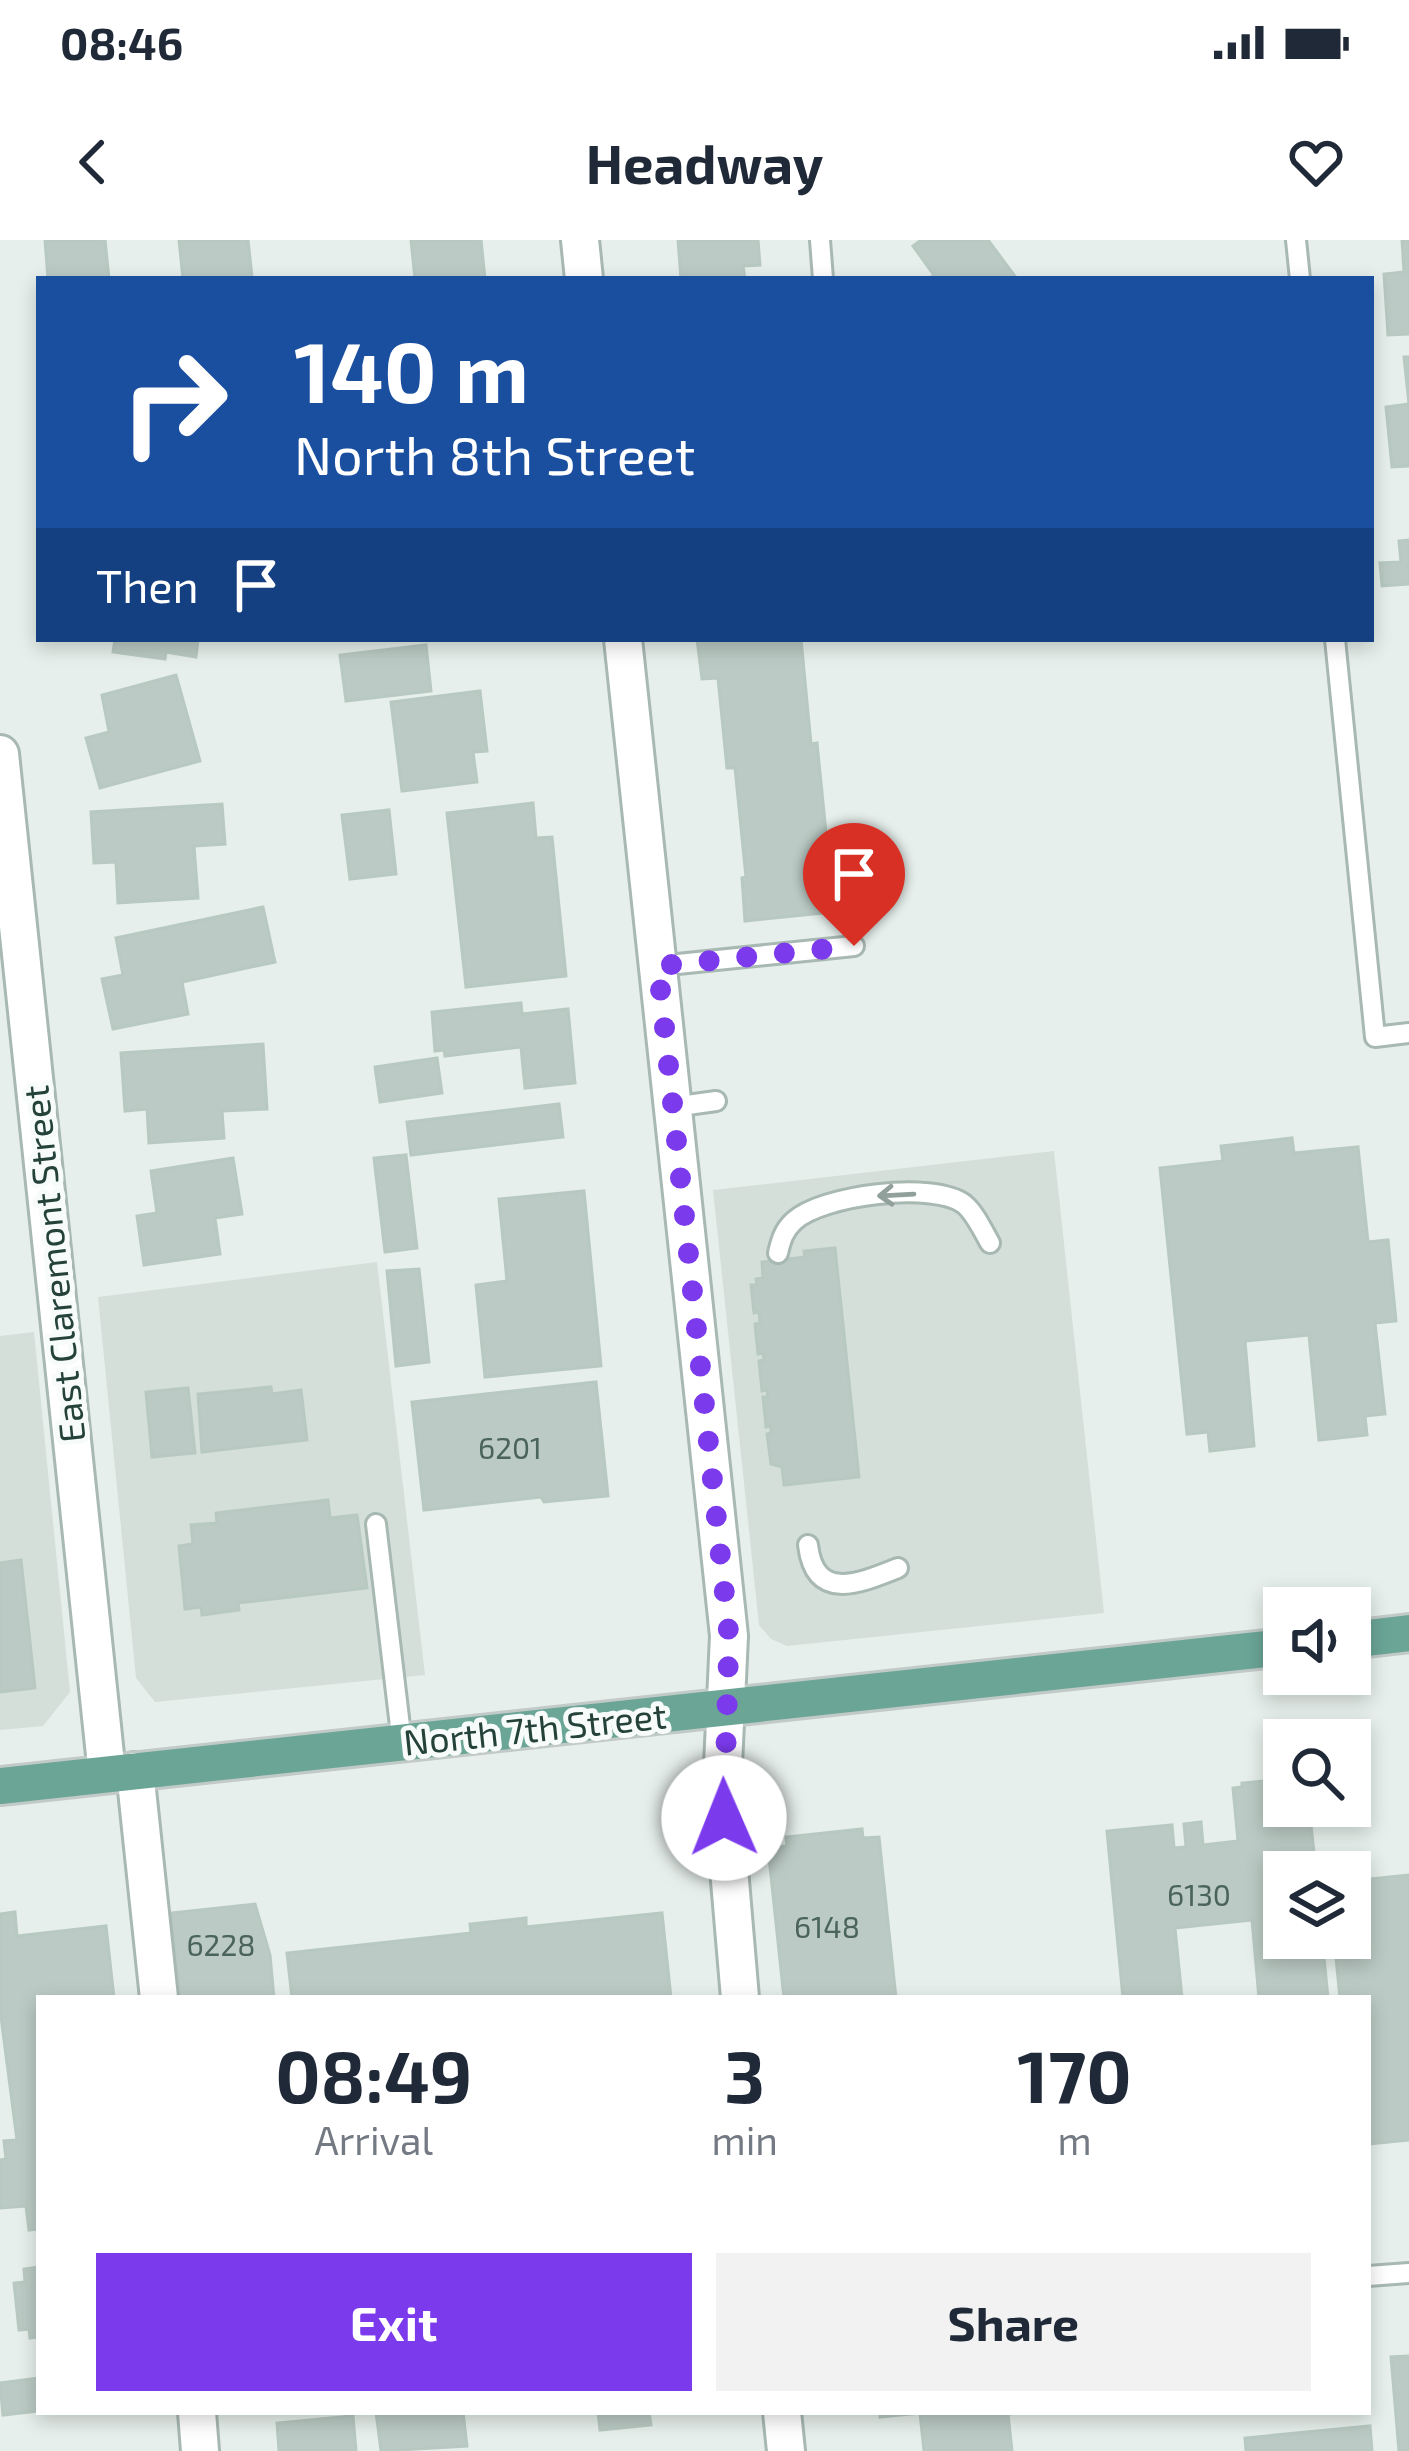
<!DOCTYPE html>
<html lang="en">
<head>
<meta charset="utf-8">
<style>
	body { margin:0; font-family:"Exo 2",sans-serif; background:#f2f2f3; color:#1f2937; height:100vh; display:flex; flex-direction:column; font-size:45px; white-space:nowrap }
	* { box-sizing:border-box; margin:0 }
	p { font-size:39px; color:#747a83 }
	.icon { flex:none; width:66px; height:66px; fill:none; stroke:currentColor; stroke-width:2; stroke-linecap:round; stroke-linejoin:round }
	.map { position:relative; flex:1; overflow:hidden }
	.drawer { position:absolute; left:36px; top:1755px; width:1335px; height:420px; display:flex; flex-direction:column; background:#fff; border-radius:0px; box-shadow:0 6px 18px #0003 }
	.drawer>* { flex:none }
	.banner { position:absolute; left:36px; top:36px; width:1338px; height:366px; border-radius:0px; box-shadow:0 6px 18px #0003; background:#1a4fa0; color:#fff; overflow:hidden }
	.tools { position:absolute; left:1263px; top:1347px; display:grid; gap:24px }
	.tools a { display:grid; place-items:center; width:108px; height:108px; border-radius:0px; background:#fff; box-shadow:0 6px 18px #0003; font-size:60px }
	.pin { position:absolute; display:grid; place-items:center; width:102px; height:102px; color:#fff; margin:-123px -51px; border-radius:50% 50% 50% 0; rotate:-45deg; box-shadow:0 0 12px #0007 }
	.pin .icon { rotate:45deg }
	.me { position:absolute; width:132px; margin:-66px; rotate:359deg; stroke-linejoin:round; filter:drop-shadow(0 0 9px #0008) }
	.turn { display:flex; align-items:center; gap:42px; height:252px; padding:0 60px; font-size:54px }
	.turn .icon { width:156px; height:156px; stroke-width:2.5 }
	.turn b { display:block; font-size:84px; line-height:102px }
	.then { display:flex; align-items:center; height:114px; padding:0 60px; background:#0003; gap:24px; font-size:45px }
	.eta { display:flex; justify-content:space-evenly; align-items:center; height:204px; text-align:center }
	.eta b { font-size:72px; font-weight:700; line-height:84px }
	.cta { display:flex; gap:24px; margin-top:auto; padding:24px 60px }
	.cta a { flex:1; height:138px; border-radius:0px; background:#7c3aed; color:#fff; font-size:48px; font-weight:700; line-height:138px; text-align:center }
	.cta a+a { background:#f2f2f3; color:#1f2937 }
	.status { display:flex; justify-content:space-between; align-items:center; height:84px; padding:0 60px; background:#fff; direction:ltr }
	.status svg { height:33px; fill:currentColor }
	header { display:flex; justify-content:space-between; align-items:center; height:156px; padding:0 60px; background:#fff; font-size:54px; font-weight:700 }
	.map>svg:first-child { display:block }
	.built { fill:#d4dfda }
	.building { fill:#bbcac4; stroke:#b8c9c2; stroke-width:3 }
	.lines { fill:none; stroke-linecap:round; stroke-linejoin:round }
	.service-casing { stroke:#a8b8b2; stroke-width:24 }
	.minor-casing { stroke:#a8b8b2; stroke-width:42 }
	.primary-casing { stroke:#c2cac8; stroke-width:42 }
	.service { stroke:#fff; stroke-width:18 }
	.minor { stroke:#fff; stroke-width:36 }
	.primary { stroke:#6aa596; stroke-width:36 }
	.oneway { stroke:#92a09c }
	.route { stroke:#7c3aed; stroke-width:21; stroke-dasharray:0 37.8 }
	.labels { text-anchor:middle; stroke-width:10; stroke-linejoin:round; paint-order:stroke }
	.number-label { font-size:30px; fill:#4a645c }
	.street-label { font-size:36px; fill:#24423a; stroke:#f7fbf9 }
</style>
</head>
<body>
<div class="status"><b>08:46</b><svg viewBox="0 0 49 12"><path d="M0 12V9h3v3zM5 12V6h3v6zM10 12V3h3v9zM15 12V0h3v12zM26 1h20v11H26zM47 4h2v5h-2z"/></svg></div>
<header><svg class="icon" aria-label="back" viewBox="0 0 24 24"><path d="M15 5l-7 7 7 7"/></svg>Headway<svg class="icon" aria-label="heart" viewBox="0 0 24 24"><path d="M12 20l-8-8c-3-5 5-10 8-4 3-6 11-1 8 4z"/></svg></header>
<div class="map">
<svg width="1409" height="2211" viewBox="0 0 1409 2211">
	<rect width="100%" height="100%" fill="#e6efeb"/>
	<g class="built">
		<path d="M 1054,911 L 1104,1373 L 787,1406 L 771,1399 L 759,1385 L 713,950 Z"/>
		<path d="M 377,1022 L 425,1435 L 155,1462 L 136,1438 L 98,1057 Z"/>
		<path d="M 34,1092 L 70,1452 L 43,1486 L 0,1490 L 0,1096 Z"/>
	</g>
	<g class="building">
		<path d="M 45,0 L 105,0 L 109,39 L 48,39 Z"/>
		<path d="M 179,0 L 248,0 L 252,37 L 183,39 Z"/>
		<path d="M 411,0 L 481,0 L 485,39 L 415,39 Z"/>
		<path d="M 678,0 L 758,0 L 760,25 L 743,26 L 745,39 L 681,39 Z"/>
		<path d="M 921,0 L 988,0 L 1017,39 L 928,39 L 934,35 L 913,6 Z"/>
		<path d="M 1402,0 L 1409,0 L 1409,94 L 1388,95 L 1384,34 L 1404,32 Z"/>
		<path d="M 1404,117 L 1409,117 L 1409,226 L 1392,227 L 1386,167 L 1409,164 Z"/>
		<path d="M 1409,300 L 1409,344 L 1382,346 L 1380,323 L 1401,322 L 1399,301 Z"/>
		<path d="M 115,399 L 198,399 L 196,417 L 166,412 L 165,419 L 113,412 Z"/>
		<path d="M 697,399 L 801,399 L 811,504 L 817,503 L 834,672 L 745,681 L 742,638 L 746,637 L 735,528 L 727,528 L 718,438 L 702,439 Z"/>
		<path d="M 426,405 L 431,451 L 346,461 L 340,415 Z"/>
		<path d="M 176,435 L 200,521 L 100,548 L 86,498 L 109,492 L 102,455 Z"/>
		<path d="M 480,451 L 487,511 L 473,512 L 477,542 L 402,551 L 391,462 Z"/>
		<path d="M 533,563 L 536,598 L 552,597 L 566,736 L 466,747 L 447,573 Z"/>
		<path d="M 222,564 L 225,604 L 194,606 L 198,658 L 118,663 L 116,622 L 94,623 L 91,572 Z"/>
		<path d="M 389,570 L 396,634 L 350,639 L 342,575 Z"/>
		<path d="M 263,667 L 275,722 L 182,742 L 188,774 L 113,789 L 102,739 L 123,735 L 116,698 Z"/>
		<path d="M 521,763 L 522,774 L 568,769 L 575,843 L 525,848 L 521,807 L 445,816 L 444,810 L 435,811 L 432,772 Z"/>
		<path d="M 263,804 L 267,869 L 222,871 L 224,898 L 149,903 L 147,869 L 125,871 L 121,813 Z"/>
		<path d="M 437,818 L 442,853 L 380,862 L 375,827 Z"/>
		<path d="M 559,864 L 563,897 L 411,915 L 407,882 Z"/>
		<path d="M 1292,898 L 1294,913 L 1358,907 L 1368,1002 L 1388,1000 L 1396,1081 L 1375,1083 L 1385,1174 L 1365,1176 L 1367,1195 L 1319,1200 L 1309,1095 L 1245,1101 L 1254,1206 L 1210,1211 L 1208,1192 L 1187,1194 L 1160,928 L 1223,921 L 1221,906 Z"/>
		<path d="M 406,915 L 417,1008 L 385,1012 L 374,918 Z"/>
		<path d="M 233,918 L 242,974 L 215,978 L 220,1014 L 144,1025 L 137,976 L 157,973 L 151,931 Z"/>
		<path d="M 584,951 L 601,1126 L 485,1137 L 476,1045 L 507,1041 L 499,959 Z"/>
		<path d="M 835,1008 L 859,1237 L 784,1245 L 782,1227 L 771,1224 L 767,1194 L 771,1193 L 771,1186 L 766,1187 L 763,1157 L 768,1157 L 767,1150 L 762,1151 L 759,1121 L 764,1120 L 763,1113 L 758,1114 L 755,1084 L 760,1083 L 759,1072 L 754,1073 L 751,1045 L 757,1045 L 756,1039 L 763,1038 L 762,1022 L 805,1017 L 804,1011 Z"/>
		<path d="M 419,1029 L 429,1122 L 396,1126 L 387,1031 Z"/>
		<path d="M 596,1142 L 608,1256 L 544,1262 L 541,1257 L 424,1270 L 412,1162 Z"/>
		<path d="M 271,1147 L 272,1154 L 301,1150 L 307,1200 L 202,1212 L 198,1154 Z"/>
		<path d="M 188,1148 L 195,1213 L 152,1217 L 146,1152 Z"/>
		<path d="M 328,1260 L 330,1278 L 357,1275 L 367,1348 L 238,1363 L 239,1370 L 202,1375 L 201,1367 L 185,1369 L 179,1306 L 193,1304 L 191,1285 L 217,1283 L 216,1273 Z"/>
		<path d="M 21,1320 L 35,1448 L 0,1452 L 0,1323 Z"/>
		<path d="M 1284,1539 L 1284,1566 L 1309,1566 L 1316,1632 L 1284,1632 L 1284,1698 L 1322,1698 L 1328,1758 L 1259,1758 L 1252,1680 L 1175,1688 L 1182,1758 L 1123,1758 L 1107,1591 L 1172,1585 L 1174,1608 L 1186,1607 L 1184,1584 L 1201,1582 L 1203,1605 L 1238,1601 L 1233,1548 L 1242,1547 L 1242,1543 Z"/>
		<path d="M 862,1589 L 863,1598 L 879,1597 L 896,1758 L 784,1758 L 768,1608 L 787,1606 L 786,1597 Z"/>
		<path d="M 1409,1635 L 1409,1900 L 1368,1904 L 1368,1758 L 1340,1758 L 1334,1698 L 1350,1698 L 1350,1641 Z"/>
		<path d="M 255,1664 L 270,1715 L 274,1758 L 180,1758 L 171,1673 Z"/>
		<path d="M 15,1672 L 17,1696 L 106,1686 L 114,1758 L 39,1758 L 39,1989 L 29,1990 L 26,1966 L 0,1968 L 0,1920 L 6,1919 L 4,1901 L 17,1900 L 0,1769 L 0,1674 Z"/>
		<path d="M 662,1673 L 671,1758 L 292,1758 L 287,1713 L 471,1693 L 470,1684 L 526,1678 L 526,1687 Z"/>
		<path d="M 39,2027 L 39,2097 L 30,2098 L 29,2089 L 19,2090 L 14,2043 L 25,2042 L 24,2029 Z"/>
		<path d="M 1409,2116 L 1409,2211 L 1399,2211 L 1391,2117 Z"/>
		<path d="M 39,2138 L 39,2171 L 3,2175 L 0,2143 Z"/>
		<path d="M 376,2172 L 463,2172 L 467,2206 L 381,2211 Z"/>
		<path d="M 598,2172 L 649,2172 L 651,2185 L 600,2190 Z"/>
		<path d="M 880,2172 L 1026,2172 L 1008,2174 L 1012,2211 L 924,2211 L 920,2173 L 880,2177 Z"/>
		<path d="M 353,2176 L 356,2211 L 279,2211 L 277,2183 Z"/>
		<path d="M 1370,2186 L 1372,2211 L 1246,2211 L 1245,2198 Z"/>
	</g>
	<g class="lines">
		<g class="service-casing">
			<g id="service">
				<path d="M 820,0 L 823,39"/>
				<path d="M 1296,0 L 1300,39"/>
				<path d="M 1335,399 L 1375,797 L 1409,793"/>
				<path d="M 658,726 L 854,706"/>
				<path d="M 673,867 L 716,861"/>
				<path d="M 778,1013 C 781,1000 784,990 794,981 C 822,955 933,941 964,964 C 975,973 983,991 990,1003"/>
				<path d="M 376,1284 L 402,1503"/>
				<path d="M 808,1305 C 815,1362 858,1344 898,1328"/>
				<path d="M 1368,2036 L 1409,2033"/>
			</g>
		</g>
		<g class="minor-casing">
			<g id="minor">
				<path d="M 580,0 L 584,39"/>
				<path d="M 623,399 L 729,1396 L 722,1547 L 740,1758"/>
				<path d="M 0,514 L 107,1534"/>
				<path d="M 135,1531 L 159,1758"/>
				<path d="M 197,2172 L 200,2211"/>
				<path d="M 782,2172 L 786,2211"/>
			</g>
		</g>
		<g class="primary-casing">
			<g id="primary">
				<path d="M 1350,1400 L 1409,1393"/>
				<path d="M 0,1546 L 1284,1407"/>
			</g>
		</g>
		<use href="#service" class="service"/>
		<use href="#minor" class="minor"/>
		<use href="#primary" class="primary"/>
	</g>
	<defs><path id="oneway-shaft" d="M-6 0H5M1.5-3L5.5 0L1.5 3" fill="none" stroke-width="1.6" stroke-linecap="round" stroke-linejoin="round" transform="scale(3)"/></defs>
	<use class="oneway" href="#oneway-shaft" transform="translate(896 955) rotate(177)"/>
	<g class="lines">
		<path class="route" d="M 724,1578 L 729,1396 L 658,726 L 854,706"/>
	</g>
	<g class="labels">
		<g class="number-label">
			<text x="510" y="1219">6201</text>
			<text x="1199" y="1666">6130</text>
			<text x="827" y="1698">6148</text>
			<text x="221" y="1716">6228</text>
		</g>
		<g class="street-label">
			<text transform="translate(54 1024) rotate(-96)" y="13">East Claremont Street</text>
			<text transform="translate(535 1489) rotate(-6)" y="13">North 7th Street</text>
		</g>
	</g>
</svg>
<div class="tools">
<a><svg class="icon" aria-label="sound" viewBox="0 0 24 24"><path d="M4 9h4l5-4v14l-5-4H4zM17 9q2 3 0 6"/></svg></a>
<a><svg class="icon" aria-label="search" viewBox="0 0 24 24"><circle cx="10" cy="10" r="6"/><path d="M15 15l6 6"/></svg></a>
<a><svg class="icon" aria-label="layers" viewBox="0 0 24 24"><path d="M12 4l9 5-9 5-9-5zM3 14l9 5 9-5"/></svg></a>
</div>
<div class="pin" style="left:854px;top:706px;background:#d93025"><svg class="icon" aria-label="arrive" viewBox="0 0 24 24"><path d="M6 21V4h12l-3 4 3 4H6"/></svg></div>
<svg class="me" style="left:724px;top:1578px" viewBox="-20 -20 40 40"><circle r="19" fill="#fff"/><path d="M0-13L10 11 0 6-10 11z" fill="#7c3aed"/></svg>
<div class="banner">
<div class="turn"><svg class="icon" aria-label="right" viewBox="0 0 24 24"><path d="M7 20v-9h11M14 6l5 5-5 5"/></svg><div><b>140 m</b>North 8th Street</div></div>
<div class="then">Then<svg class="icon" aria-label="arrive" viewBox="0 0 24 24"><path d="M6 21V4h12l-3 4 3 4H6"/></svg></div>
</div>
<section class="drawer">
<div class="eta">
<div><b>08:49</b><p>Arrival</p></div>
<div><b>3</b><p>min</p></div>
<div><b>170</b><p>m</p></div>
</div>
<div class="cta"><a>Exit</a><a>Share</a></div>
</section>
</div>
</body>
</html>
